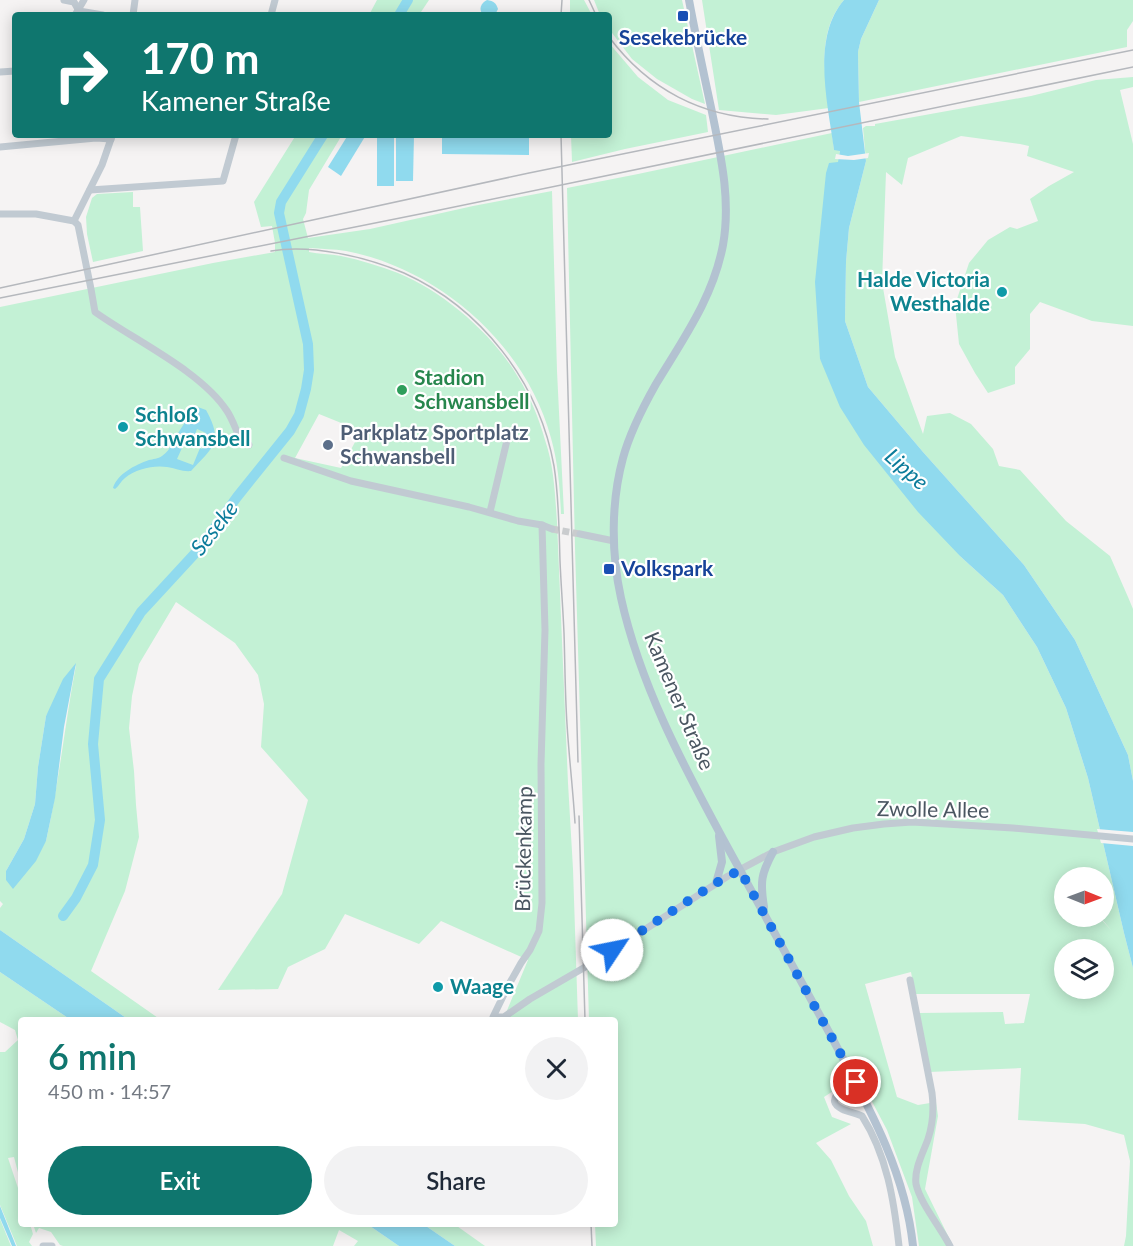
<!DOCTYPE html>
<html lang="en">
<head>
<meta charset="utf-8">
<style>
	body { margin:0; font-family:Lato,sans-serif; background:#f2f2f3; color:#1f2937; height:100vh; display:flex; flex-direction:column; font-size:22px; white-space:nowrap }
	* { box-sizing:border-box; margin:0 }
	p { font-size:20px; color:#747a83 }
	.icon { flex:none; width:33px; height:33px; fill:none; stroke:currentColor; stroke-width:2; stroke-linecap:round; stroke-linejoin:round }
	.map { position:relative; flex:1; overflow:hidden }
	.panel { position:absolute; left:18px; top:1017px; width:600px; height:210px; display:flex; flex-direction:column; background:#fff; border-radius:6px; box-shadow:0 3px 15px #0003 }
	.panel>* { flex:none }
	.banner { position:absolute; left:12px; top:12px; width:600px; height:126px; border-radius:6px; box-shadow:0 3px 15px #0003; background:#0f766e; color:#fff; overflow:hidden }
	.needle { width:39px; rotate:91deg }
	.controls { position:absolute; left:1054px; top:867px; display:grid; gap:12px }
	.controls a { display:grid; place-items:center; width:60px; height:60px; border-radius:50%; background:#fff; box-shadow:0 3px 15px #0003; font-size:30px }
	.pin { position:absolute; display:grid; place-items:center; width:51px; height:51px; color:#fff; margin:-26px; border:3px solid #fff; border-radius:50%; box-shadow:0 2px 6px #0007 }
	.me { position:absolute; width:66px; margin:-33px; rotate:56deg; stroke-linejoin:round; filter:drop-shadow(0 0 4px #0008) }
	.turn { display:flex; align-items:center; gap:21px; height:126px; padding:0 30px; font-size:27px }
	.turn .icon { width:78px; height:78px; stroke-width:2.5 }
	.turn b { display:block; font-size:42px; line-height:51px }
	.round { display:grid; place-items:center; flex:none; width:63px; height:63px; border-radius:32px; background:#f2f2f3 }
	.head { display:flex; align-items:center; justify-content:space-between; height:102px; padding:0 30px }
	h1 { font-size:36px; font-weight:600; line-height:45px; color:#0f766e }
	.button { display:flex; gap:12px; margin-top:auto; padding:12px 30px }
	.button a { flex:1; height:69px; border-radius:36px; background:#0f766e; color:#fff; font-size:24px; font-weight:600; line-height:69px; text-align:center }
	.button a+a { background:#f2f2f3; color:#1f2937 }
	.map>svg:first-child { display:block }
	.green { fill:#c3f1d5; fill-rule:evenodd }
	.water { fill:#90daee; fill-rule:evenodd }
	.pier { fill:#f5f3f3 }
	.lines { fill:none; stroke-linecap:round; stroke-linejoin:round }
	.river { stroke:#90daee; stroke-width:10 }
	.minor-tunnel { stroke:#caccce; stroke-width:7; stroke-dasharray:7 3.5; stroke-linecap:butt }
	.minor { stroke:#c1cad2; stroke-width:7 }
	.major { stroke:#b3c2d1; stroke-width:8 }
	.rail { stroke:#b5b8bd; stroke-width:1.5 }
	.route { stroke:#1a73e8; stroke-width:10; stroke-dasharray:0 18 }
	.transit-dot { fill:#1a4fb4; stroke:#fff; stroke-width:2 }
	.culture-dot { fill:#0f9aa8; stroke:#fff; stroke-width:2 }
	.leisure-dot { fill:#2e9e5b; stroke:#fff; stroke-width:2 }
	.service-dot { fill:#5c6f8a; stroke:#fff; stroke-width:2 }
	.labels { text-anchor:middle; stroke-width:4.5; stroke-linejoin:round; paint-order:stroke }
	.transit-label { font-size:21px; font-weight:bold; fill:#164399; stroke:#fff }
	.culture-label { font-size:21px; font-weight:bold; fill:#0d838f; stroke:#fff; text-anchor:start }
	.leisure-label { font-size:21px; font-weight:bold; fill:#27864d; stroke:#fff; text-anchor:start }
	.service-label { font-size:21px; font-weight:bold; fill:#4e5e75; stroke:#fff; text-anchor:start }
	.street-label { font-size:21px; fill:#4a5661; stroke:#fff }
	.water-label { font-size:22px; font-style:italic; fill:#0c7c9b; stroke:#fff }
</style>
</head>
<body>
<div class="map">
<svg width="1133" height="1246" viewBox="0 0 1133 1246">
	<rect width="100%" height="100%" fill="#f5f3f3"/>
	<g class="green">
		<path d="M 377,0 L 429,0 L 419,15 L 369,15 Z"/>
		<path d="M 570,0 L 584,0 L 592,15 L 570,15 Z"/>
		<path d="M 594,0 L 682,0 L 705,104 L 692,99 L 657,79 L 632,59 L 609,29 L 609,15 L 600,15 Z"/>
		<path d="M 702,0 L 844,0 C 818,30 824,72 829,108 L 776,115 L 719,110 Z"/>
		<path d="M 879,0 L 1133,0 L 1133,21 L 1127,30 L 1127,47 L 859,102 L 858,52 L 861,39 Z"/>
		<path d="M 609,43 L 638,77 L 668,100 L 706,115 L 708,132 L 625,149 L 572,162 L 571,135 L 609,135 Z"/>
		<path d="M 1133,77 L 1133,87 L 1120,90 L 1133,144 L 1133,326 L 1092,321 L 1040,302 L 1030,314 L 1030,349 L 1015,367 L 1015,384 L 988,393 L 975,373 L 959,344 L 955,305 L 969,263 L 988,240 L 1010,227 L 1017,229 L 1038,221 L 1030,199 L 1049,186 L 1074,172 L 1027,156 L 1029,146 L 1020,144 L 961,136 L 908,158 L 902,185 L 886,172 L 882,282 L 895,357 L 923,434 L 927,416 L 950,413 L 971,424 L 993,449 L 999,466 L 1020,470 L 1066,521 L 1110,556 L 1128,597 L 1133,609 L 1133,781 L 1128,755 L 1075,640 L 1024,565 L 923,452 L 868,387 L 845,321 L 846,262 L 849,228 L 866,161 L 863,128 L 866,126 L 875,126 L 875,124 L 1031,96 L 1096,80 Z"/>
		<path d="M 832,133 L 834,150 L 840,150 L 820,359 L 961,557 L 1003,595 L 1037,647 L 1066,708 L 1088,778 L 1124,933 L 1133,968 L 1133,1246 L 1124,1246 L 1126,1236 L 1130,1161 L 1124,1135 L 1085,1124 L 1018,1120 L 1021,1068 L 929,1072 L 919,1013 L 1003,1012 L 1005,1024 L 1024,1023 L 1030,994 L 915,994 L 911,972 L 865,984 L 897,1097 L 918,1105 L 936,1102 L 938,1116 L 925,1189 L 953,1246 L 919,1246 L 912,1197 L 887,1130 L 858,1075 L 824,1097 L 832,1117 L 851,1124 L 816,1143 L 831,1160 L 849,1196 L 866,1221 L 873,1246 L 596,1246 L 595,1224 L 615,1224 L 615,1020 L 589,1020 L 575,548 L 567,188 L 638,174 ZM 1065,878 L 1104,878 L 1104,916 L 1100,917 L 1111,930 L 1099,917 L 1065,916 ZM 1065,950 L 1104,950 L 1104,988 L 1065,988 Z"/>
		<path d="M 296,135 L 342,135 L 309,190 L 306,213 L 303,219 L 308,238 L 370,229 L 473,206 L 552,191 L 557,371 L 564,514 L 561,514 C 560,489 558,462 551,438 C 526,345 440,269 346,251 C 334,249 321,249 309,248 L 309,252 C 319,254 330,254 341,256 C 360,260 380,266 398,273 C 444,292 493,334 518,377 C 530,396 539,419 545,440 C 554,466 555,494 557,522 L 568,783 L 573,869 L 578,1020 L 503,1020 L 528,960 L 441,921 L 419,944 L 345,914 L 325,949 L 288,967 L 278,989 L 218,990 L 282,894 L 308,800 L 261,747 L 264,704 L 258,675 L 235,643 L 176,602 L 139,664 L 132,696 L 129,728 L 134,771 L 136,805 L 139,837 L 125,891 L 91,971 L 161,1020 L 129,1020 L 0,930 L 0,908 L 3,904 L 0,901 L 0,307 L 213,263 L 275,252 L 275,243 L 272,226 L 261,227 L 254,202 ZM 319,414 L 361,431 L 341,468 L 295,458 ZM 76,665 C 65,723 59,783 46,841 L 6,871 L 24,839 L 35,804 L 38,767 L 46,716 Z"/>
		<path d="M 133,192 L 133,207 L 140,207 L 143,251 L 93,262 L 87,234 L 86,217 L 92,198 L 97,194 Z"/>
		<path d="M 0,972 L 71,1020 L 21,1020 L 21,1184 L 14,1157 L 8,1158 L 21,1197 L 21,1224 L 30,1224 L 33,1234 L 29,1242 L 32,1246 L 17,1246 L 0,1205 L 0,1052 L 5,1052 L 18,1040 L 15,1030 L 0,1022 Z"/>
		<path d="M 0,1219 L 11,1246 L 0,1246 Z"/>
		<path d="M 33,1224 L 367,1224 L 399,1246 L 354,1246 L 358,1241 L 339,1230 L 333,1246 L 63,1246 L 60,1245 L 51,1232 L 39,1228 L 36,1233 Z"/>
		<path d="M 423,1224 L 454,1224 L 485,1246 L 455,1246 Z"/>
	</g>
	<g class="water">
		<path d="M 487,0 C 494,1 496,3 498,9 L 495,15 L 483,15 C 478,9 481,3 487,0 Z"/>
		<path d="M 844,0 L 879,0 L 861,39 L 858,52 L 859,102 L 866,161 L 849,228 L 846,262 L 845,321 L 868,387 L 923,452 L 1024,565 L 1075,640 L 1128,755 L 1133,781 L 1133,968 L 1124,933 L 1088,778 L 1066,708 L 1037,647 L 1003,595 L 961,557 L 918,512 L 864,445 L 840,407 L 820,359 L 815,282 L 826,173 L 829,163 L 838,162 L 840,151 L 834,150 C 828,104 811,38 844,0 Z"/>
		<path d="M 348,135 L 366,135 L 341,176 L 328,167 Z"/>
		<rect x="377" y="135" width="17" height="51"/>
		<path d="M 396,135 L 414,135 L 413,181 L 396,181 Z"/>
		<path d="M 442,135 L 529,135 L 529,155 L 442,154 Z"/>
		<path d="M 195,406 L 206,410 C 224,443 213,447 191,471 C 183,472 175,468 167,467 C 153,465 136,469 125,478 C 121,481 119,486 115,489 L 113,488 C 117,474 135,465 149,460 C 153,459 158,459 162,456 C 171,450 174,439 180,430 C 185,422 190,415 195,406 ZM 197,429 L 206,433 L 202,444 L 204,444 L 204,447 L 202,449 L 200,448 L 193,465 L 177,459 L 186,439 L 192,442 Z"/>
		<path d="M 76,663 L 64,727 L 55,798 L 46,841 L 36,861 L 13,889 L 6,880 L 6,871 L 24,839 L 35,804 L 38,767 L 46,716 L 63,679 Z"/>
		<path d="M 0,930 L 129,1020 L 71,1020 L 0,972 Z"/>
		<path d="M 0,1206 L 16,1246 L 12,1246 L 0,1218 Z"/>
		<path d="M 367,1224 L 423,1224 L 455,1246 L 399,1246 Z"/>
	</g>
	<g class="pier">
		<path d="M 869,153 L 868,158 L 854,160 L 835,159 L 836,154 L 848,156 Z"/>
		<path d="M 1097,829 L 1133,832 L 1133,846 L 1101,843 Z"/>
	</g>
	<g class="lines">
		<g class="river">
			<path d="M 399,15 L 408,0"/>
			<path d="M 63,916 L 76,898 L 93,865 L 100,820 L 93,744 L 99,679 L 141,612 L 200,548 L 237,497 L 290,431 L 299,415 L 306,389 L 309,370 L 308,344 L 279,213 L 281,202 L 323,135"/>
		</g>
		<path class="minor-tunnel" d="M 552,529 L 580,534"/>
		<g class="minor">
			<path d="M 64,0 L 74,2 L 79,11 L 103,15"/>
			<path d="M 75,15 L 84,0"/>
			<path d="M 133,15 L 135,0"/>
			<path d="M 271,15 L 275,0"/>
			<path d="M 0,72 L 15,71"/>
			<path d="M 0,147 L 96,138 L 111,139"/>
			<path d="M 90,190 L 223,181 L 236,135"/>
			<path d="M 0,214 L 36,214 L 74,221 L 78,225 L 91,289 L 95,312 C 134,340 201,371 227,411 C 233,420 236,431 241,440 L 245,444 L 249,445"/>
			<path d="M 74,221 L 102,165 L 112,136"/>
			<path d="M 284,458 L 351,481 L 469,507 L 518,521 L 542,525 L 552,529"/>
			<path d="M 490,512 L 508,436"/>
			<path d="M 542,525 L 545,630 L 541,764 L 542,903 L 539,931 L 530,950 L 521,963 L 508,986 L 493,1017 L 504,1017 L 530,999 L 599,959 L 728,876 L 773,852 L 814,837 L 853,828 L 884,824 L 912,822 L 1013,828 L 1133,839"/>
			<path d="M 580,534 L 614,541"/>
			<path d="M 910,980 L 932,1093 C 934,1109 933,1124 928,1139 C 923,1153 914,1169 916,1184 C 920,1203 941,1228 950,1246"/>
			<path d="M 856,1082 C 847,1087 822,1099 842,1109 C 848,1112 855,1113 862,1116 C 887,1155 894,1201 899,1246"/>
			<path d="M 43,1246 L 52,1246"/>
		</g>
		<g class="major">
			<path d="M 689,0 C 696,38 704,75 712,112 C 721,157 731,200 723,245 C 713,298 683,339 656,384 C 643,407 630,432 623,458 C 611,502 611,553 621,598 C 640,684 682,763 723,839 C 759,904 795,969 830,1034 C 866,1102 905,1169 913,1246"/>
			<path d="M 716,883 L 722,862 L 719,836"/>
			<path d="M 764,907 C 760,882 761,874 773,852"/>
		</g>
		<g class="rail">
			<path d="M 589,0 L 596,15"/>
			<path d="M 561,15 L 562,0"/>
			<path d="M 609,37 C 648,89 702,118 768,119"/>
			<path d="M 561,135 L 578,762"/>
			<path d="M 271,251 C 312,244 366,257 404,273 C 481,308 539,382 554,466 C 559,497 559,529 560,561 C 561,585 563,609 564,633 C 565,663 565,694 567,724 C 569,757 573,790 575,823"/>
			<path d="M 0,288 L 529,173 L 1133,50"/>
			<path d="M 0,298 L 430,212 L 1133,67"/>
			<path d="M 579,816 L 585,1020"/>
			<path d="M 591,1224 L 592,1246"/>
		</g>
	</g>
	<g class="lines">
		<path class="route" d="M 612,950 L 716,883 L 740,870 L 856,1082"/>
	</g>
	<g class="transit-dot">
		<rect x="677" y="10" width="12" height="12" rx="3"/>
		<rect x="603" y="563" width="12" height="12" rx="3"/>
	</g>
	<g class="culture-dot">
		<circle cx="1002" cy="292" r="6"/>
		<circle cx="123" cy="427" r="6"/>
		<circle cx="438" cy="987" r="6"/>
	</g>
	<circle class="leisure-dot" cx="402" cy="390" r="6"/>
	<circle class="service-dot" cx="328" cy="445" r="6"/>
	<g class="labels">
		<g class="transit-label">
			<text x="683" y="45">Sesekebrücke</text>
			<text x="621" y="576" text-anchor="start">Volkspark</text>
		</g>
		<g class="culture-label">
			<text x="990" y="287" text-anchor="end">Halde Victoria<tspan x="990" dy="24">Westhalde</tspan></text>
			<text x="135" y="422">Schloß<tspan x="135" dy="24">Schwansbell</tspan></text>
			<text x="450" y="994">Waage</text>
		</g>
		<g class="leisure-label">
			<text x="414" y="385">Stadion<tspan x="414" dy="24">Schwansbell</tspan></text>
		</g>
		<g class="service-label">
			<text x="340" y="440">Parkplatz Sportplatz<tspan x="340" dy="24">Schwansbell</tspan></text>
		</g>
		<g class="street-label">
			<text transform="translate(679 701) rotate(67)" y="7">Kamener Straße</text>
			<text transform="translate(933 810) rotate(1)" y="7">Zwolle Allee</text>
			<text transform="translate(524 849) rotate(-89)" y="7">Brückenkamp</text>
		</g>
		<g class="water-label">
			<text transform="translate(907 469) rotate(42)" y="8">Lippe</text>
			<text transform="translate(214 528) rotate(-52)" y="8">Seseke</text>
		</g>
	</g>
</svg>
<div class="controls">
<a><svg class="needle" viewBox="-14 -14 28 28"><path d="M0-13l5 13h-10z" fill="#e53935"/><path d="M0 13l5-13h-10z" fill="#747a83"/></svg></a>
<a><svg class="icon" aria-label="layers" viewBox="0 0 24 24"><path d="M12 4l9 5-9 5-9-5zM3 14l9 5 9-5"/></svg></a>
</div>
<div class="pin" style="left:856px;top:1082px;background:#d93025"><svg class="icon" aria-label="arrive" viewBox="0 0 24 24"><path d="M6 21V4h12l-3 4 3 4H6"/></svg></div>
<svg class="me" style="left:612px;top:950px" viewBox="-20 -20 40 40"><circle r="19" fill="#fff"/><path d="M0-13L10 11 0 6-10 11z" fill="#1a73e8"/></svg>
<div class="banner">
<div class="turn"><svg class="icon" aria-label="right" viewBox="0 0 24 24"><path d="M7 20v-9h11M14 6l5 5-5 5"/></svg><div><b>170 m</b>Kamener Straße</div></div>
</div>
<section class="panel">
<div class="head"><div><h1>6 min</h1><p>450 m · 14:57</p></div><a class="round"><svg class="icon" aria-label="close" viewBox="0 0 24 24"><path d="M6 6l12 12M18 6L6 18"/></svg></a></div>
<div class="button"><a>Exit</a><a>Share</a></div>
</section>
</div>
</body>
</html>
